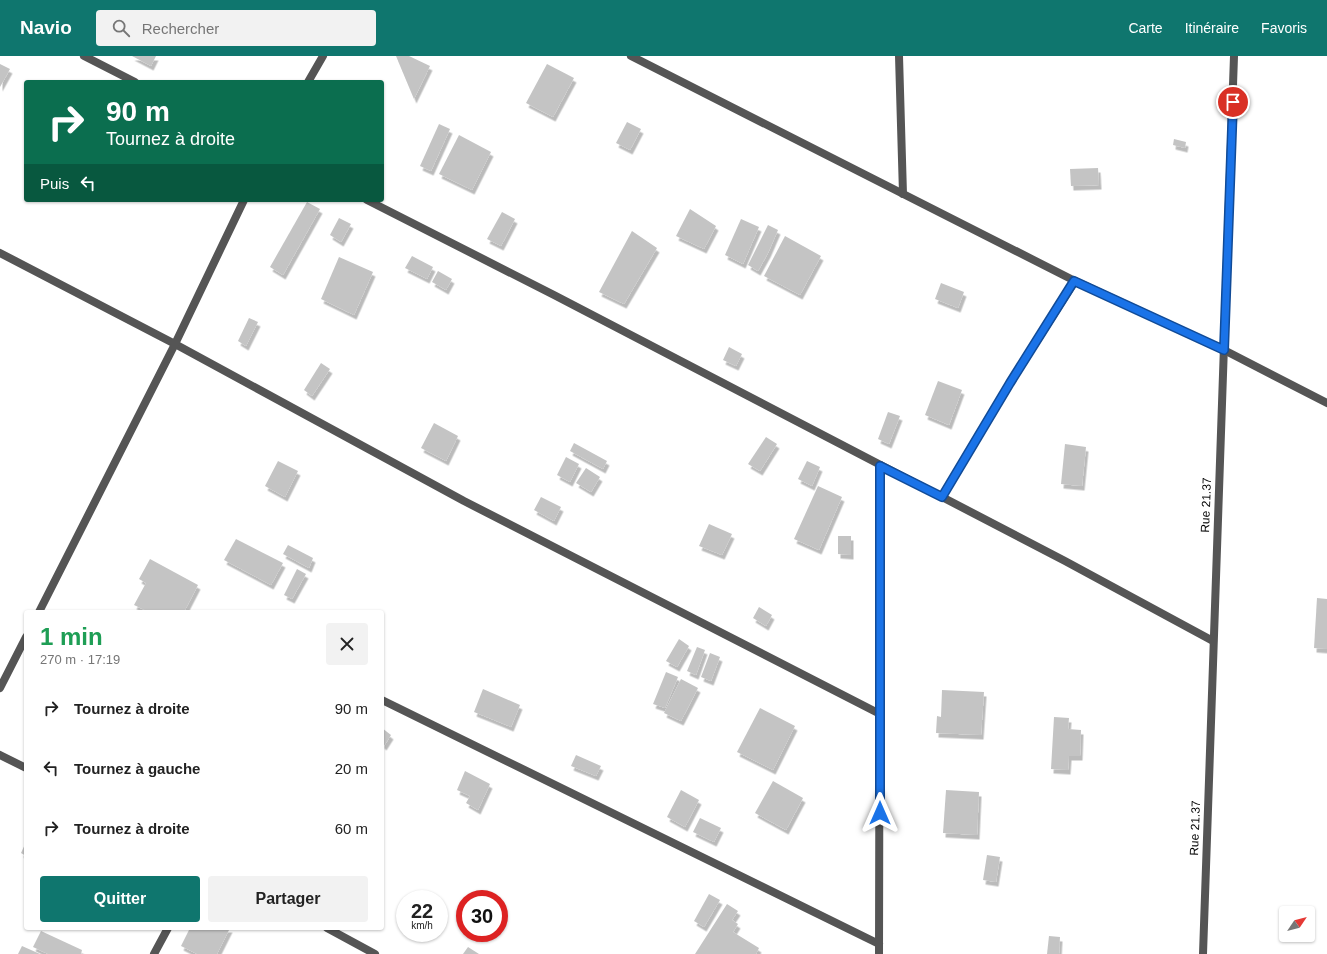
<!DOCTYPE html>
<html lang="fr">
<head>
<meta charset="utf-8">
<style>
	body { margin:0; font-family:Helvetica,sans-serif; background:#f2f2f2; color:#222; height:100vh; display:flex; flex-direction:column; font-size:15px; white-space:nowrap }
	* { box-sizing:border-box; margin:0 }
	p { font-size:13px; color:#767676 }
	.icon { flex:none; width:22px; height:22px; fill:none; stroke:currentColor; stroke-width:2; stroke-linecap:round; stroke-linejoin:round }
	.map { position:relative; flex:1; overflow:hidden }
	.side { position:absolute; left:24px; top:554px; width:360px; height:320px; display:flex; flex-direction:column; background:#fff; border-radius:4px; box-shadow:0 1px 3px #0004 }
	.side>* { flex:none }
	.hud { position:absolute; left:24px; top:24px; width:360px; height:122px; border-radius:4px; box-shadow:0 1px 3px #0004; background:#0b6e4f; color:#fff; overflow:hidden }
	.needle { width:26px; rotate:55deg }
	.buttons { position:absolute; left:1279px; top:850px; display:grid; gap:8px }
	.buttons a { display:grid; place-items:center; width:36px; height:36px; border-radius:4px; background:#fff; box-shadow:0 1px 3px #0004; font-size:20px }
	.speed { position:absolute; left:396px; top:834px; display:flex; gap:8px; font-size:20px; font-weight:700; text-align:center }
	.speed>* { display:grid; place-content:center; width:52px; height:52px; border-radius:50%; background:#fff; box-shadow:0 1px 3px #0004; line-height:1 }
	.speed small { font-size:10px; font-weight:400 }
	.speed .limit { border:6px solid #d22; background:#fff; color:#111 }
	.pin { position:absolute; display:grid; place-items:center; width:34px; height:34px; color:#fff; margin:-17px; border:2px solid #fff; border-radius:50%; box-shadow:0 1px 4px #0007 }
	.me { position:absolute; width:44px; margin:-22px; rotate:0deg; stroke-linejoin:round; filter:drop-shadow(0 0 3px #0008) }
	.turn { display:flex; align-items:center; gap:14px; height:84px; padding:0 16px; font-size:18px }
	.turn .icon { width:52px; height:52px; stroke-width:2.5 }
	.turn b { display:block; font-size:28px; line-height:34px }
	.then { display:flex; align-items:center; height:38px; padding:0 16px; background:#0003; gap:8px; font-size:15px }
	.round { display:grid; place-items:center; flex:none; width:42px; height:42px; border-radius:4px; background:#f2f2f2 }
	.head { display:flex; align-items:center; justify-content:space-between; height:68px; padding:0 16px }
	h1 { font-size:24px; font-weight:700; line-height:30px; color:#1e9e55 }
	.action { display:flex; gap:8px; margin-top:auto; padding:8px 16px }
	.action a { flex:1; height:46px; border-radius:4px; background:#0f766e; color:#fff; font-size:16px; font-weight:700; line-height:46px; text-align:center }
	.action a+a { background:#f2f2f2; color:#222 }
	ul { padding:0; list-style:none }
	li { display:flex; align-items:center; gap:12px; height:60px; padding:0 16px }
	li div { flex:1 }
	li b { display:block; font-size:15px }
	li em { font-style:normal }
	header { display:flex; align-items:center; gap:24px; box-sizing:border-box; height:56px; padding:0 20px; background:#0f766e; color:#fff }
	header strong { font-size:19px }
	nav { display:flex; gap:22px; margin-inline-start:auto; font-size:14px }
	.search { width:280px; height:36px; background:#f2f2f2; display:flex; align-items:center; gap:10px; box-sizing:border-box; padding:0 14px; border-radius:4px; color:#767676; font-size:15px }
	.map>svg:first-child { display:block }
	.building { fill:#c4c4c4; filter:url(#shadow) }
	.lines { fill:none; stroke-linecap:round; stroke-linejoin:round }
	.street { stroke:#555; stroke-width:8 }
	.route-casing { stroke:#114b97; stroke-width:10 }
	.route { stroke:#1a73e8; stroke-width:7 }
	.labels { text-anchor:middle; stroke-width:3; stroke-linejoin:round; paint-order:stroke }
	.street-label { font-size:12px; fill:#000; stroke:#fff }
</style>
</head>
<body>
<header>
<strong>Navio</strong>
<div class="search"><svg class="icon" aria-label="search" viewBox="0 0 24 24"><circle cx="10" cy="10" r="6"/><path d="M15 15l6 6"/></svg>Rechercher</div>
<nav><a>Carte</a><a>Itinéraire</a><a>Favoris</a></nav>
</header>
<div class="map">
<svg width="1327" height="898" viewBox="0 0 1327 898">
	<defs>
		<filter id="shadow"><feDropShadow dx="2.5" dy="4.5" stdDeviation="0" flood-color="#0004"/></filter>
	</defs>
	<rect width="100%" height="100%" fill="#fff"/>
	<g class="building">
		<path d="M 132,0 L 156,0 L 151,10 Z"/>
		<path d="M 396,0 L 409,0 L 430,10 L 414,43 Z"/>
		<path d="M 0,8 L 10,13 L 0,31 Z"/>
		<path d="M 547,8 L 574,22 L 553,61 L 526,47 Z"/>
		<path d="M 627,66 L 641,73 L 630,94 L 616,87 Z"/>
		<path d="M 439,68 L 450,73 L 431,115 L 420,110 Z"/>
		<path d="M 459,79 L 491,96 L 472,134 L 439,118 Z"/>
		<path d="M 1174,83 L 1186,86 L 1185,92 L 1173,89 Z"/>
		<path d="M 1098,112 L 1099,129 L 1071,130 L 1070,113 Z"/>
		<path d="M 307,146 L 320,153 L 283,219 L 270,211 Z"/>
		<path d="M 690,153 L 716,170 L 704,193 L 676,180 Z"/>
		<path d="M 502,156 L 515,163 L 501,190 L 487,183 Z"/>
		<path d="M 339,162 L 351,168 L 341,186 L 330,179 Z"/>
		<path d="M 741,163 L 759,171 L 743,208 L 725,199 Z"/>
		<path d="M 768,169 L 778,174 L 768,197 L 758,215 L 748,209 Z"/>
		<path d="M 632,175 L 657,192 L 624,248 L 599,236 Z"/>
		<path d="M 785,180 L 821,200 L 800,239 L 764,220 Z"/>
		<path d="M 412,200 L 433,211 L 427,223 L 405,212 Z"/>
		<path d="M 339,201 L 373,216 L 354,259 L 321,243 Z"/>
		<path d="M 438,215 L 452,223 L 446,234 L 432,226 Z"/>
		<path d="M 941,227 L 964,236 L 958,252 L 935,243 Z"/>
		<path d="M 249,262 L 258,266 L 246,290 L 238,285 Z"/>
		<path d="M 729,291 L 742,298 L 736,310 L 723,304 Z"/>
		<path d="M 321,307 L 330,313 L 312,340 L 304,334 Z"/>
		<path d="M 938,325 L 962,334 L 949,369 L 925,359 Z"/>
		<path d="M 888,356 L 900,360 L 889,388 L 878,383 Z"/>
		<path d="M 434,367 L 458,380 L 446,405 L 421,392 Z"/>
		<path d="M 766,381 L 777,388 L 760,415 L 748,408 Z"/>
		<path d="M 574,387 L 607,405 L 603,413 L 570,395 Z"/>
		<path d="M 1065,388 L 1086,391 L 1082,430 L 1061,428 Z"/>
		<path d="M 566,401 L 579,408 L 570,426 L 557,419 Z"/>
		<path d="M 278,405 L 298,415 L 285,441 L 265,430 Z"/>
		<path d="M 807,405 L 820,411 L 812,430 L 798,423 Z"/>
		<path d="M 586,412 L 600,421 L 591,436 L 576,427 Z"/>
		<path d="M 818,430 L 842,441 L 819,494 L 794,483 Z"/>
		<path d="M 541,441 L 561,451 L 554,465 L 534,454 Z"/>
		<path d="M 709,468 L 732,478 L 722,499 L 699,490 Z"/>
		<path d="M 838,480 L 851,480 L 851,499 L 838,498 Z"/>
		<path d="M 236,483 L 283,507 L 271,529 L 224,504 Z"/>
		<path d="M 288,489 L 313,502 L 309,512 L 283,498 Z"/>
		<path d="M 150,503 L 198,529 L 184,556 L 149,556 L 134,549 L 146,527 L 139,523 Z"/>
		<path d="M 297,513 L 306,518 L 292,543 L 284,539 Z"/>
		<path d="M 1317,542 L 1327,543 L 1327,593 L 1314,592 Z"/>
		<path d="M 759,551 L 772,559 L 766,570 L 753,562 Z"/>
		<path d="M 679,583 L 689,590 L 677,611 L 666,605 Z"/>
		<path d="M 697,591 L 705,594 L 696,619 L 687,615 Z"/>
		<path d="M 710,597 L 720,601 L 711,625 L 701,621 Z"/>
		<path d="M 666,616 L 678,621 L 665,652 L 653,648 Z"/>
		<path d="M 681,623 L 698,632 L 681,665 L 664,657 Z"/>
		<path d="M 483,633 L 520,649 L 511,671 L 474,656 Z"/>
		<path d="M 942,634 L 984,636 L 981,679 L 936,677 L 937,660 L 941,661 Z"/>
		<path d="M 760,652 L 795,670 L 773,714 L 737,696 Z"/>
		<path d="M 1054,661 L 1069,662 L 1068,673 L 1081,674 L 1080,700 L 1069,700 L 1068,714 L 1051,713 Z"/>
		<path d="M 382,672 L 391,679 L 384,690 L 382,688 Z"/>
		<path d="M 576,699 L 601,710 L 596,720 L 571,710 Z"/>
		<path d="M 465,715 L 490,728 L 478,754 L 466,747 L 470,740 L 457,734 Z"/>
		<path d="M 773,725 L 803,742 L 786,774 L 755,757 Z"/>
		<path d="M 681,734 L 699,744 L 685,771 L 667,761 Z"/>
		<path d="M 946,734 L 979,736 L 977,779 L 943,777 Z"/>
		<path d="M 700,762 L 721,772 L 714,786 L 693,776 Z"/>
		<path d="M 26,786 L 26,800 L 21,797 Z"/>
		<path d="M 987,799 L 1000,801 L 996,826 L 983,824 Z"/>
		<path d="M 709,838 L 720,844 L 704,871 L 694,865 Z"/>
		<path d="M 727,848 L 738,855 L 732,864 L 738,868 L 733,876 L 759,892 L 756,898 L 695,898 Z"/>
		<path d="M 190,872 L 230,872 L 217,898 L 197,898 L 181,890 Z"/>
		<path d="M 41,875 L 82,894 L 81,898 L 48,898 L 33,891 Z"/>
		<path d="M 1049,880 L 1060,881 L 1059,898 L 1047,898 Z"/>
		<path d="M 22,890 L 40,898 L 18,898 Z"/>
		<path d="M 468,891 L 479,898 L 463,898 Z"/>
	</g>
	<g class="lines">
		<g class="street">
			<path d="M 84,0 L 135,26"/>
			<path d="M 631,0 L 1075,225 L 1224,294 L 1327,347"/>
			<path d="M 899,0 L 903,138"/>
			<path d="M 308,26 L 323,0"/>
			<path d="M 367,144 L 554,239 L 1065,505 L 1213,585"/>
			<path d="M 0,197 L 175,288 L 464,445 L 880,658"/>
			<path d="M 942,441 L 1010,327 L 1075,225"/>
			<path d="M 39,556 L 175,288 L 244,144"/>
			<path d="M 0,632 L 26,581"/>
			<path d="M 382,644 L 879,888"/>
			<path d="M 0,699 L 26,712"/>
			<path d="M 327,872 L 375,898"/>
			<path d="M 154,898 L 168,872"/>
			<path d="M 879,898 L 880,409"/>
			<path d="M 1203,898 L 1234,0"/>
		</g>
	</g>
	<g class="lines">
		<g class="route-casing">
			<path id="route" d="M 880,757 L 880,410 L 942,441 L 1010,327 L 1074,225 L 1224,294 L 1233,46"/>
		</g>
		<use href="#route" class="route"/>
	</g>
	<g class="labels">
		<g class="street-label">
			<text transform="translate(1206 449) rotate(-88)" y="4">Rue 21.37</text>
			<text transform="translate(1195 772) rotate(-88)" y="4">Rue 21.37</text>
		</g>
	</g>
</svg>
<div class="buttons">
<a><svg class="needle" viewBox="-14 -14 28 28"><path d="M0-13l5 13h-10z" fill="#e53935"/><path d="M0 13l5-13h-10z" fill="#767676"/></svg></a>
</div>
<div class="speed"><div>22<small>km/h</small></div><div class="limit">30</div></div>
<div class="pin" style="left:1233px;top:46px;background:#d93025"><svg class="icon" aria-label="arrive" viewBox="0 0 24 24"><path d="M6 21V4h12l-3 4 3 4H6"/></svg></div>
<svg class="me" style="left:880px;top:757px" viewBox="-20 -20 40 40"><path d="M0-17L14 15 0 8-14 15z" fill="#1a73e8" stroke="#fff" stroke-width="4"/></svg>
<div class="hud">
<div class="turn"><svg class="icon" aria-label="right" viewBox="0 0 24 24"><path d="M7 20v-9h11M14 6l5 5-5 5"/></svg><div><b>90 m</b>Tournez à droite</div></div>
<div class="then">Puis<svg class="icon" aria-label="left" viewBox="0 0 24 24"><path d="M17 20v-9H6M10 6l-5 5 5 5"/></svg></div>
</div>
<section class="side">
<div class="head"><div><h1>1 min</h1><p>270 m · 17:19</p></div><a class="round"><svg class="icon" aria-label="close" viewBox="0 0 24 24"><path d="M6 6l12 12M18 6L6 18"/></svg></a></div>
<ul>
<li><svg class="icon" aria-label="right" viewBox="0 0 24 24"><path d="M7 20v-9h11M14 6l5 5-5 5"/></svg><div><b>Tournez à droite</b></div><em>90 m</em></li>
<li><svg class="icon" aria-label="left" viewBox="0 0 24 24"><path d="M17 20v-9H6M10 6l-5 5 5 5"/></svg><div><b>Tournez à gauche</b></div><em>20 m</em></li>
<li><svg class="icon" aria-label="right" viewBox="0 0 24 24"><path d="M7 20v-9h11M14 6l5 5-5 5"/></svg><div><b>Tournez à droite</b></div><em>60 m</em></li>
</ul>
<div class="action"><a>Quitter</a><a>Partager</a></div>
</section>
</div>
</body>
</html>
